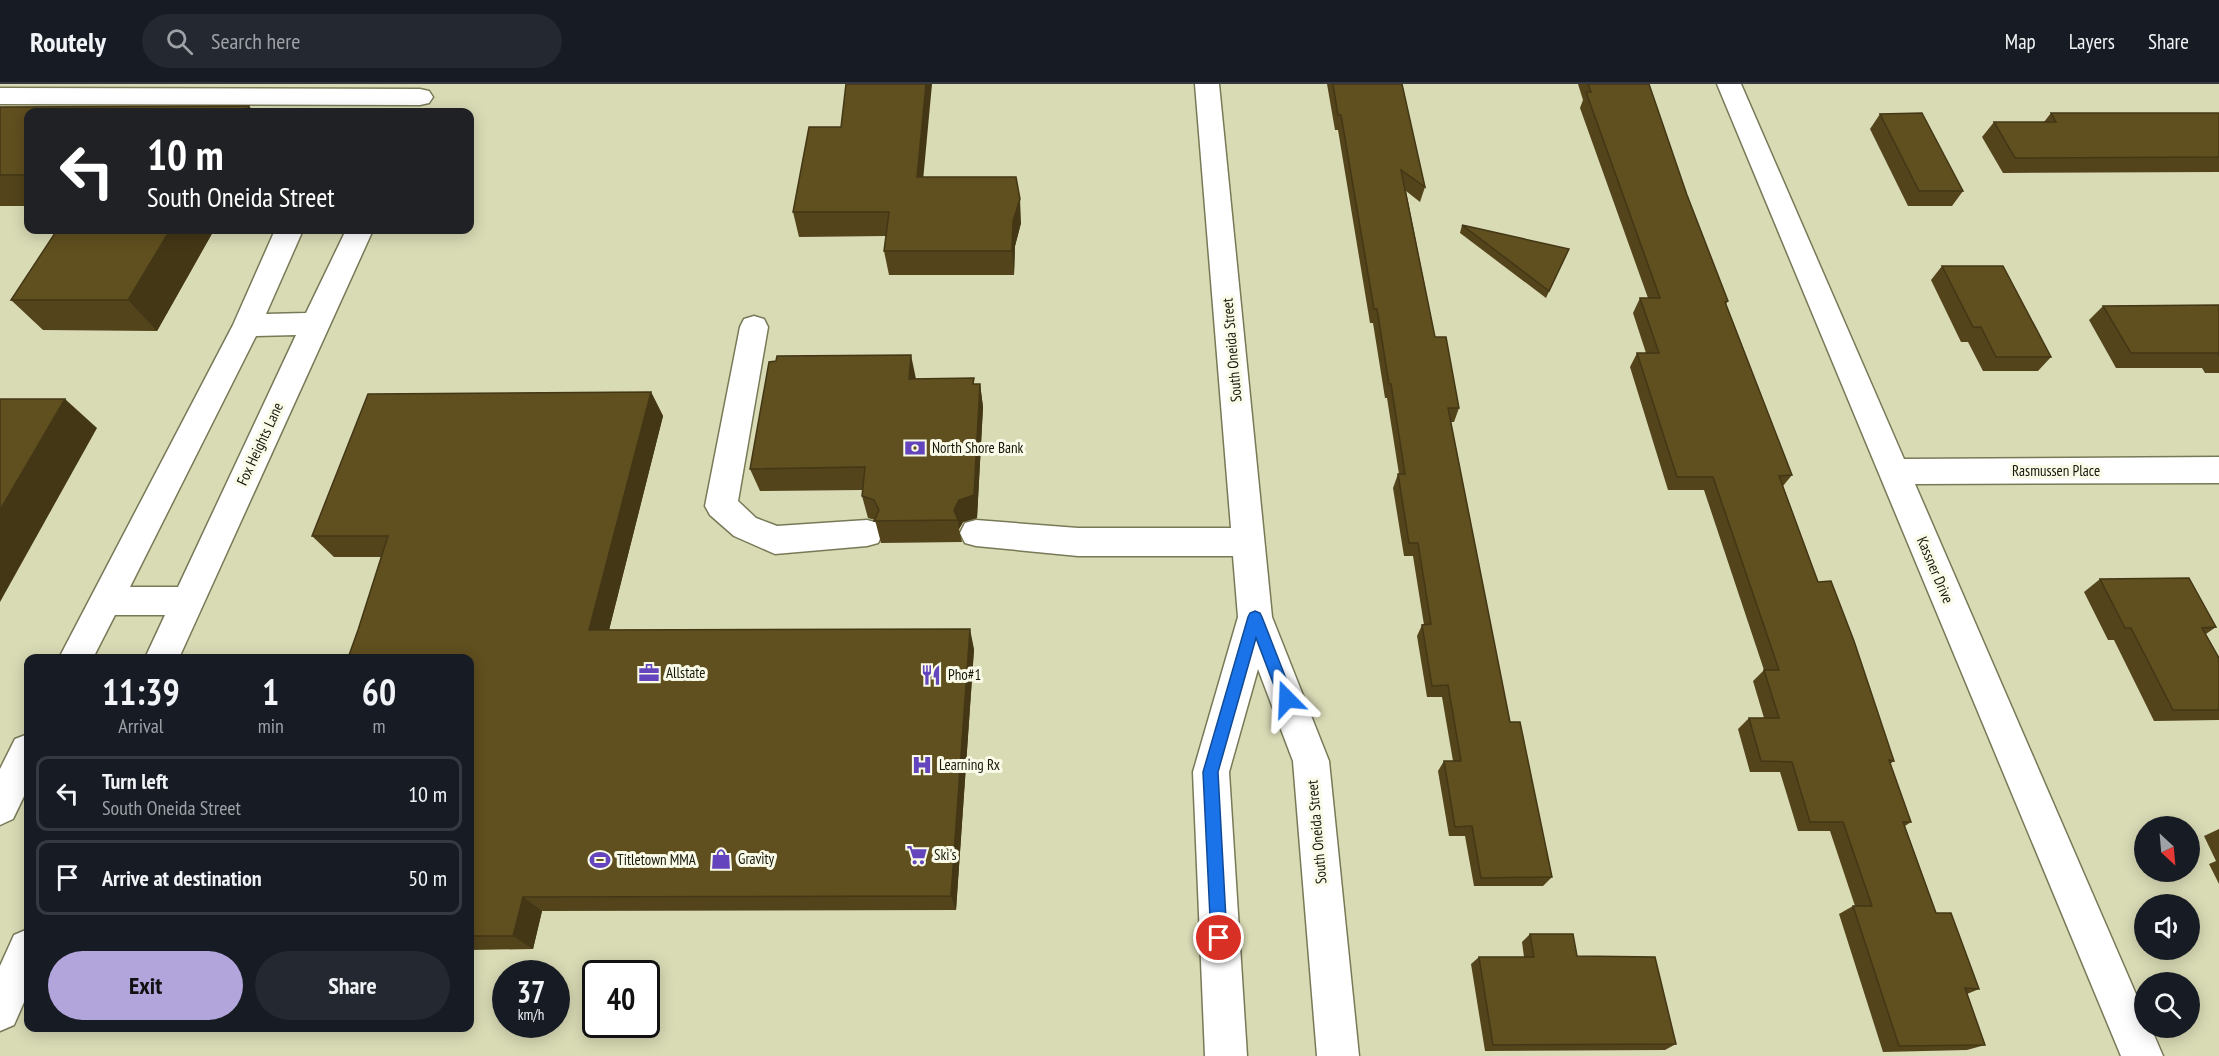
<!DOCTYPE html>
<html lang="en">
<head>
<meta charset="utf-8">
<style>
	body { margin:0; font-family:"PT Sans Narrow",sans-serif; background:#242831; color:#f1f3f6; height:100vh; display:flex; flex-direction:column; font-size:22px; white-space:nowrap }
	* { box-sizing:border-box; margin:0 }
	p { font-size:20px; color:#9ea1a6 }
	.icon { flex:none; width:33px; height:33px; fill:none; stroke:currentColor; stroke-width:2; stroke-linecap:round; stroke-linejoin:round }
	.map { position:relative; flex:1; overflow:hidden }
	.sheet { position:absolute; left:24px; top:570px; width:450px; height:378px; display:flex; flex-direction:column; background:#171b24; border-radius:12px; box-shadow:0 3px 15px #0003 }
	.sheet>* { flex:none }
	.guide { position:absolute; left:24px; top:24px; width:450px; height:126px; border-radius:12px; box-shadow:0 3px 15px #0003; background:#202124; color:#fff; overflow:hidden }
	.needle { width:39px; rotate:154deg }
	.tools { position:absolute; left:2134px; top:732px; display:grid; gap:12px }
	.tools a { display:grid; place-items:center; width:66px; height:66px; border-radius:50%; background:#171b24; box-shadow:0 3px 15px #0003; font-size:30px }
	.speed { position:absolute; left:492px; top:876px; display:flex; gap:12px; font-size:30px; font-weight:700; text-align:center }
	.speed>* { display:grid; place-content:center; width:78px; height:78px; border-radius:50%; background:#171b24; box-shadow:0 3px 15px #0003; line-height:1 }
	.speed small { font-size:15px; font-weight:400 }
	.speed .limit { border:3px solid #111; border-radius:9px; background:#fff; color:#111 }
	.pin { position:absolute; display:grid; place-items:center; width:51px; height:51px; color:#fff; margin:-26px; border:3px solid #fff; border-radius:50%; box-shadow:0 2px 6px #0007 }
	.me { position:absolute; width:66px; margin:-33px; rotate:339deg; stroke-linejoin:round; filter:drop-shadow(0 0 4px #0008) }
	.turn { display:flex; align-items:center; gap:21px; height:126px; padding:0 24px; font-size:27px }
	.turn .icon { width:78px; height:78px; stroke-width:2.5 }
	.turn b { display:block; font-size:42px; line-height:51px }
	.eta { display:flex; justify-content:space-evenly; align-items:center; height:102px; text-align:center }
	.eta b { font-size:36px; font-weight:700; line-height:42px }
	.cta { display:flex; gap:12px; margin-top:auto; padding:12px 24px }
	.cta a { flex:1; height:69px; border-radius:36px; background:#b2a5dc; color:#111; font-size:24px; font-weight:700; line-height:69px; text-align:center }
	.cta a+a { background:#242831; color:#f1f3f6 }
	ul { padding:0; list-style:none }
	li { display:flex; align-items:center; gap:18px; height:75px; margin:0 12px 9px; padding:0 12px; border:3px solid #363941; border-radius:12px }
	li div { flex:1 }
	li b { display:block; font-size:22px }
	li em { font-style:normal }
	header { display:flex; align-items:center; gap:36px; box-sizing:border-box; height:84px; padding:0 30px; background:#171b24; border-bottom:2px solid #363941 }
	header strong { font-size:28px }
	nav { display:flex; gap:33px; margin-inline-start:auto; font-size:21px }
	.search { width:420px; height:54px; background:#242831; display:flex; align-items:center; gap:15px; box-sizing:border-box; padding:0 21px; border-radius:33px; color:#9ea1a6; font-size:22px }
	.map>svg:first-child { display:block }
	.lines { fill:none; stroke-linecap:round; stroke-linejoin:round }
	.minor-casing { stroke:#787957; stroke-width:3 }
	.minor { fill:#fff; fill-rule:evenodd }
	.wall { fill:#53441b }
	.shaded-wall { fill:#433716 }
	.building { fill:#604f1f; stroke:#433716; stroke-width:1.5 }
	.route { fill:#1a73e8; stroke:#114b97; stroke-width:1.5 }
	.labels { text-anchor:middle; stroke-width:6; stroke-linejoin:round; paint-order:stroke }
	.street-label { font-size:15px; fill:#171709; stroke:#f9fbe8 }
	.poi-label { font-size:15px; fill:#171709; stroke:#f9fbe8; text-anchor:start }
</style>
</head>
<body>
<header>
<strong>Routely</strong>
<div class="search"><svg class="icon" aria-label="search" viewBox="0 0 24 24"><circle cx="10" cy="10" r="6"/><path d="M15 15l6 6"/></svg>Search here</div>
<nav><a>Map</a><a>Layers</a><a>Share</a></nav>
</header>
<div class="map">
<svg width="2219" height="972" viewBox="0 0 2219 972">
	<rect width="100%" height="100%" fill="#d9dbb5"/>
	<g class="lines">
		<g class="minor-casing">
			<g id="minor">
				<path d="M 1195,0 L 1219,0 L 1272,533 L 1329,677 L 1359,972 L 1317,972 L 1293,677 L 1258,585 L 1229,688 L 1247,972 L 1205,972 L 1193,688 L 1238,533 L 1233,472 L 1078,472 L 976,462 L 965,459 L 960,449 L 965,439 L 976,436 L 1078,444 L 1231,444 Z"/>
				<path d="M 1717,0 L 1741,0 L 1904,375 L 2219,373 L 2219,399 L 1915,400 L 2145,931 L 2145,944 L 2151,944 L 2163,972 L 2121,972 Z"/>
				<path d="M 0,4 L 420,5 L 429,7 L 433,13 L 429,19 L 420,21 L 0,20 Z"/>
				<path d="M 275,146 L 303,146 L 266,230 L 306,229 L 346,146 L 373,146 L 179,574 L 145,574 L 165,531 L 115,531 L 93,574 L 59,574 L 233,241 ZM 296,251 L 178,503 L 130,503 L 256,252 Z"/>
				<path d="M 754,232 L 764,235 L 768,243 L 738,417 L 756,434 L 777,442 L 867,436 L 878,439 L 883,449 L 878,459 L 867,462 L 775,470 L 734,452 L 710,431 L 705,422 L 740,243 L 744,235 Z"/>
				<path d="M 28,650 L 28,704 L 13,735 L 0,741 L 0,685 L 15,655 Z"/>
				<path d="M 28,845 L 28,909 L 14,941 L 0,947 L 0,882 L 14,851 Z"/>
			</g>
		</g>
		<use href="#minor" class="minor"/>
	</g>
	<g class="wall">
		<path d="M 1327,0 L 1402,0 L 1425,103 L 1420,118 L 1406,107 L 1435,253 L 1459,324 L 1454,338 L 1451,338 L 1510,638 L 1552,793 L 1543,802 L 1474,802 L 1465,752 L 1449,752 L 1438,687 L 1444,677 L 1453,677 L 1442,613 L 1427,613 L 1417,552 L 1422,541 L 1424,541 L 1413,472 L 1404,472 L 1393,404 L 1398,390 L 1399,390 L 1387,314 L 1385,314 L 1373,239 L 1370,239 L 1338,46 L 1335,46 Z"/>
		<path d="M 1578,0 L 1649,0 L 1687,111 L 1728,217 L 1726,220 L 1792,391 L 1783,402 L 1818,498 L 1894,677 L 1890,680 L 1911,738 L 1905,742 L 1936,829 L 1979,905 L 1967,910 L 1985,961 L 1967,966 L 1883,968 L 1839,830 L 1853,822 L 1855,822 L 1830,747 L 1798,747 L 1780,688 L 1750,688 L 1738,645 L 1749,634 L 1764,634 L 1753,597 L 1764,586 L 1704,406 L 1668,406 L 1630,283 L 1637,269 L 1646,269 L 1633,229 L 1640,214 L 1648,214 L 1580,24 L 1583,16 Z"/>
		<path d="M 0,23 L 28,28 L 28,122 L 0,122 Z"/>
		<path d="M 2051,29 L 2219,29 L 2219,88 L 2003,89 L 1982,53 L 1994,38 L 2044,38 Z"/>
		<path d="M 1880,30 L 1963,107 L 1952,122 L 1908,122 L 1870,45 Z"/>
		<path d="M 923,93 L 1021,139 L 1015,162 L 1014,191 L 889,191 L 884,167 L 886,152 L 799,153 L 793,128 Z"/>
		<path d="M 1462,141 L 1569,165 L 1546,214 L 1460,149 Z"/>
		<path d="M 214,146 L 157,247 L 43,246 L 11,216 Z"/>
		<path d="M 1942,182 L 2051,273 L 2038,287 L 1983,287 L 1968,258 L 1961,258 L 1931,196 Z"/>
		<path d="M 2219,221 L 2219,289 L 2205,289 L 2202,284 L 2116,284 L 2089,236 L 2103,222 Z"/>
		<path d="M 974,300 L 980,300 L 983,323 L 977,434 L 963,438 L 959,445 L 962,458 L 881,459 L 875,436 L 868,434 L 862,412 L 862,406 L 760,407 L 750,385 Z"/>
		<path d="M 651,308 L 663,332 L 609,546 L 974,565 L 956,826 L 542,827 L 533,865 L 470,866 L 470,574 L 358,546 L 381,473 L 334,473 L 312,452 Z"/>
		<path d="M 2100,495 L 2216,543 L 2206,550 L 2219,574 L 2219,636 L 2154,637 L 2114,556 L 2108,556 L 2084,508 Z"/>
		<path d="M 2219,745 L 2219,800 L 2209,780 L 2216,777 L 2204,752 Z"/>
		<path d="M 1530,850 L 1577,872 L 1676,960 L 1665,966 L 1485,967 L 1471,880 L 1479,873 L 1524,873 L 1522,858 Z"/>
	</g>
	<g class="shaded-wall">
		<path d="M 926,0 L 932,0 L 921,118 L 917,93 Z"/>
		<path d="M 249,22 L 254,28 L 246,28 Z"/>
		<path d="M 1020,115 L 1021,139 L 1015,162 L 1014,191 L 1012,167 L 1013,137 Z"/>
		<path d="M 170,146 L 214,146 L 157,247 L 128,216 Z"/>
		<path d="M 911,271 L 916,295 L 909,295 Z"/>
		<path d="M 980,300 L 983,323 L 977,434 L 963,438 L 959,445 L 958,436 L 954,426 L 959,416 Z"/>
		<path d="M 651,308 L 663,332 L 604,566 L 589,546 Z"/>
		<path d="M 65,315 L 97,344 L 0,518 L 0,426 Z"/>
		<path d="M 970,545 L 974,565 L 956,826 L 951,812 Z"/>
		<path d="M 523,813 L 542,827 L 533,865 L 513,852 Z"/>
	</g>
	<g class="building">
		<path d="M 846,0 L 926,0 L 917,93 L 1016,93 L 1020,115 L 1013,137 L 1012,167 L 884,167 L 889,128 L 793,128 L 809,43 L 841,43 Z"/>
		<path d="M 1333,0 L 1402,0 L 1425,103 L 1401,86 L 1435,253 L 1446,253 L 1459,324 L 1448,324 L 1510,638 L 1520,638 L 1552,793 L 1481,794 L 1472,742 L 1455,743 L 1444,677 L 1461,677 L 1448,601 L 1432,602 L 1422,541 L 1431,540 L 1418,459 L 1409,459 L 1398,390 L 1405,390 L 1391,300 L 1389,300 L 1377,225 L 1374,225 L 1341,31 L 1338,31 Z"/>
		<path d="M 1588,0 L 1649,0 L 1687,111 L 1728,217 L 1725,218 L 1792,391 L 1779,392 L 1818,498 L 1831,497 L 1854,557 L 1894,677 L 1889,676 L 1911,738 L 1903,738 L 1936,829 L 1951,829 L 1979,905 L 1965,904 L 1985,961 L 1899,962 L 1853,822 L 1872,822 L 1843,738 L 1810,738 L 1792,678 L 1761,677 L 1749,634 L 1779,634 L 1764,586 L 1779,586 L 1713,393 L 1677,393 L 1637,269 L 1659,269 L 1640,214 L 1660,214 L 1586,8 L 1591,8 Z"/>
		<path d="M 249,22 L 246,28 L 28,28 L 28,91 L 0,91 L 0,23 Z"/>
		<path d="M 1922,29 L 1963,107 L 1919,107 L 1880,30 Z"/>
		<path d="M 2051,29 L 2219,29 L 2219,73 L 2015,74 L 1994,38 L 2056,38 Z"/>
		<path d="M 1462,141 L 1569,165 L 1549,207 Z"/>
		<path d="M 57,146 L 170,146 L 128,216 L 11,216 Z"/>
		<path d="M 1942,182 L 2003,182 L 2051,273 L 1996,273 L 1981,243 L 1973,243 Z"/>
		<path d="M 2219,221 L 2219,272 L 2218,269 L 2131,269 L 2103,222 Z"/>
		<path d="M 911,271 L 909,295 L 974,294 L 973,300 L 980,300 L 974,411 L 959,416 L 954,426 L 958,436 L 874,437 L 879,426 L 874,416 L 862,412 L 865,383 L 750,385 L 769,278 L 776,277 L 777,272 Z"/>
		<path d="M 651,308 L 589,546 L 970,545 L 951,812 L 523,813 L 513,852 L 470,852 L 470,574 L 348,574 L 358,546 L 388,452 L 312,452 L 368,310 Z"/>
		<path d="M 0,315 L 65,315 L 0,426 Z"/>
		<path d="M 2189,494 L 2216,543 L 2202,544 L 2219,574 L 2219,626 L 2173,626 L 2131,544 L 2125,544 L 2100,495 Z"/>
		<path d="M 1530,850 L 1573,850 L 1577,872 L 1655,873 L 1676,960 L 1493,961 L 1479,873 L 1534,873 Z"/>
	</g>
	<path class="route" d="M 1255,527 L 1260,529 L 1262,533 L 1294,615 L 1292,620 L 1287,622 L 1281,620 L 1256,554 L 1218,688 L 1227,854 L 1225,859 L 1219,862 L 1214,859 L 1211,854 L 1203,688 L 1248,533 L 1250,529 Z"/>
	<defs>
		<g id="bank-bare" transform="scale(1.62)"><path d="M-6-4H6V4H-6ZM0-2.3a2.3 2.3 0 1 0 0 4.6a2.3 2.3 0 1 0 0-4.6Z" fill="#6445bd" stroke="#f9fbe8" stroke-width="2.5" paint-order="stroke"/></g>
		<g id="office-bare" transform="scale(1.62)"><path d="M-6-3h4V-5.5h4V-3h4V5H-6ZM-1-4.5V-3h2v-1.5ZM-6 0V1H6V0Z" fill="#6445bd" stroke="#f9fbe8" stroke-width="2.5" paint-order="stroke"/></g>
		<g id="restaurant-bare" transform="scale(1.62)"><path d="M-5-6h1v4h1v-4h1v4h1v-4h1v5L-1.5 .5V6h-2V.5L-5-1ZM5-6V6H3V1.5H1.5Q1.5-4 5-6Z" fill="#6445bd" stroke="#f9fbe8" stroke-width="2.5" paint-order="stroke"/></g>
		<g id="hospital-bare" transform="scale(1.62)"><path d="M-5-5h3v3.5h4V-5h3V5h-3V1.5h-4V5h-3Z" fill="#6445bd" stroke="#f9fbe8" stroke-width="2.5" paint-order="stroke"/></g>
		<g id="supermarket-bare" transform="scale(1.62)"><path d="M-6-5.5h2.5l.6 2H6L4.5 2H-2.5L-4.4-4H-6ZM-1.5 3.2a1.3 1.3 0 1 0 .1 0ZM3 3.2a1.3 1.3 0 1 0 .1 0Z" fill="#6445bd" stroke="#f9fbe8" stroke-width="2.5" paint-order="stroke"/></g>
		<g id="shop-bare" transform="scale(1.62)"><path d="M-5-2.5h2.3a2.7 3.5 0 0 1 5.4 0H5L5.5 6h-11ZM-1.5-2.5h3a1.5 2.3 0 0 0-3 0Z" fill="#6445bd" stroke="#f9fbe8" stroke-width="2.5" paint-order="stroke"/></g>
		<g id="stadium-bare" transform="scale(1.62)"><path d="M0-5a6.5 5 0 1 0 0 10a6.5 5 0 1 0 0-10ZM-3.5-1.8h7v3.6h-7Z" fill="#6445bd" stroke="#f9fbe8" stroke-width="2.5" paint-order="stroke"/></g>
	</defs>
	<g fill-rule="evenodd">
		<use href="#bank-bare" x="915" y="364"/>
		<use href="#office-bare" x="649" y="589"/>
		<use href="#restaurant-bare" x="931" y="591"/>
		<use href="#hospital-bare" x="922" y="681"/>
		<use href="#supermarket-bare" x="917" y="771"/>
		<use href="#shop-bare" x="721" y="775"/>
		<use href="#stadium-bare" x="600" y="776"/>
	</g>
	<g class="labels">
		<g class="street-label">
			<text transform="translate(1232 266) rotate(-95)" y="5">South Oneida Street</text>
			<text transform="translate(260 360) rotate(-65)" y="5">Fox Heights Lane</text>
			<text x="2056" y="392">Rasmussen Place</text>
			<text transform="translate(1935 486) rotate(67)" y="5">Kassner Drive</text>
			<text transform="translate(1317 748) rotate(-95)" y="5">South Oneida Street</text>
		</g>
		<g class="poi-label">
			<text x="932" y="369">North Shore Bank</text>
			<text x="666" y="594">Allstate</text>
			<text x="948" y="596">Pho#1</text>
			<text x="939" y="686">Learning Rx</text>
			<text x="934" y="776">Ski's</text>
			<text x="738" y="780">Gravity</text>
			<text x="617" y="781">Titletown MMA</text>
		</g>
	</g>
</svg>
<div class="tools">
<a><svg class="needle" viewBox="-14 -14 28 28"><path d="M0-13l5 13h-10z" fill="#e53935"/><path d="M0 13l5-13h-10z" fill="#9ea1a6"/></svg></a>
<a><svg class="icon" aria-label="sound" viewBox="0 0 24 24"><path d="M4 9h4l5-4v14l-5-4H4zM17 9q2 3 0 6"/></svg></a>
<a><svg class="icon" aria-label="search" viewBox="0 0 24 24"><circle cx="10" cy="10" r="6"/><path d="M15 15l6 6"/></svg></a>
</div>
<div class="speed"><div>37<small>km/h</small></div><div class="limit">40</div></div>
<div class="pin" style="left:1219px;top:854px;background:#d93025"><svg class="icon" aria-label="arrive" viewBox="0 0 24 24"><path d="M6 21V4h12l-3 4 3 4H6"/></svg></div>
<svg class="me" style="left:1287px;top:615px" viewBox="-20 -20 40 40"><path d="M0-17L14 15 0 8-14 15z" fill="#1a73e8" stroke="#fff" stroke-width="4"/></svg>
<div class="guide">
<div class="turn"><svg class="icon" aria-label="left" viewBox="0 0 24 24"><path d="M17 20v-9H6M10 6l-5 5 5 5"/></svg><div><b>10 m</b>South Oneida Street</div></div>
</div>
<section class="sheet">
<div class="eta">
<div><b>11:39</b><p>Arrival</p></div>
<div><b>1</b><p>min</p></div>
<div><b>60</b><p>m</p></div>
</div>
<ul>
<li><svg class="icon" aria-label="left" viewBox="0 0 24 24"><path d="M17 20v-9H6M10 6l-5 5 5 5"/></svg><div><b>Turn left</b><p>South Oneida Street</p></div><em>10 m</em></li>
<li><svg class="icon" aria-label="arrive" viewBox="0 0 24 24"><path d="M6 21V4h12l-3 4 3 4H6"/></svg><div><b>Arrive at destination</b></div><em>50 m</em></li>
</ul>
<div class="cta"><a>Exit</a><a>Share</a></div>
</section>
</div>
</body>
</html>
